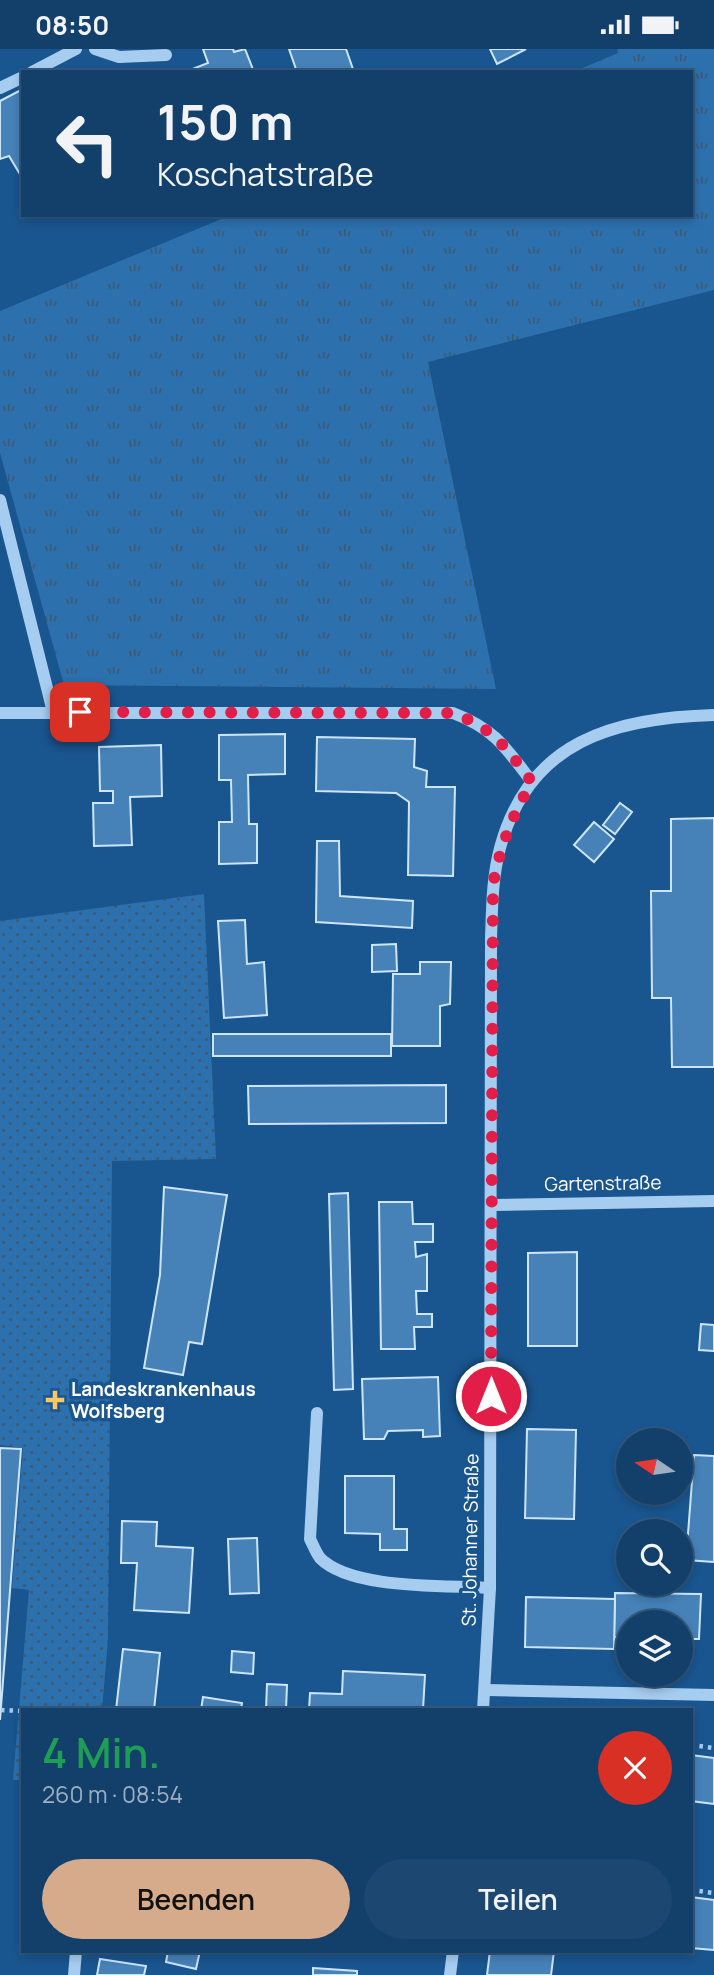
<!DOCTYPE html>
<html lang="de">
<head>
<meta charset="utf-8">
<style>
	body { margin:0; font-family:Manrope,sans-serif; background:#1c4771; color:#f1f3f6; height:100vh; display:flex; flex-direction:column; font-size:26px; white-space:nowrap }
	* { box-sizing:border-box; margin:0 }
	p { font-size:23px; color:#9dafc1 }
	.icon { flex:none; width:38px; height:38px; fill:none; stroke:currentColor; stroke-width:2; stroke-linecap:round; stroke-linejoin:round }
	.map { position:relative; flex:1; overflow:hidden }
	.details { position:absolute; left:21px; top:1659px; width:672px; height:245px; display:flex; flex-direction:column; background:#13406b; border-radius:0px; box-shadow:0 4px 10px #0003,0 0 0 2px #32597e }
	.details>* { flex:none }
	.banner { position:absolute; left:21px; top:21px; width:672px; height:147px; border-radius:0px; box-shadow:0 4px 10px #0003,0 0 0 2px #32597e; background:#13406b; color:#f1f3f6; overflow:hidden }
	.needle { width:46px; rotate:283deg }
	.fabs { position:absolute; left:616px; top:1379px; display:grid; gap:14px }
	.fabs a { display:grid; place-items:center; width:77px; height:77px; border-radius:50%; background:#13406b; box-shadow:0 4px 10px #0003,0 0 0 2px #32597e; font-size:35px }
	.pin { position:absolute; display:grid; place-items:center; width:60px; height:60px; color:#fff; margin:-30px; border-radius:14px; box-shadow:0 4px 10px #0006 }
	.me { position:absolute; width:77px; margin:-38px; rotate:0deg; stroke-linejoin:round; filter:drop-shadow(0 0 5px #0008) }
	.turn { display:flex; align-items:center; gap:24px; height:147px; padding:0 21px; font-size:32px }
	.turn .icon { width:91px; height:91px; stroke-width:2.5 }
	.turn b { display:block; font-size:49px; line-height:60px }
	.round { display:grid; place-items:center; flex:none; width:74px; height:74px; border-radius:37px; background:#1c4771 }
	.overview { display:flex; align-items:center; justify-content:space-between; height:119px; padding:0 21px }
	h1 { font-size:42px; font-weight:600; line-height:52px; color:#1e9e55 }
	.primary-button { display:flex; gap:14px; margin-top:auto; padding:14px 21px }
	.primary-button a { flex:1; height:80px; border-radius:42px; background:#d6ab8b; color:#111; font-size:28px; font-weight:600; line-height:80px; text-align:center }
	.primary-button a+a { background:#1c4771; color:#f1f3f6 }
	.status { display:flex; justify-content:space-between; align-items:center; height:49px; padding:0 35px; background:#13406b; direction:ltr }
	.status svg { height:19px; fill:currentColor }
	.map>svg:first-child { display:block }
	.grass { fill:url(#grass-tufts) }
	.park { fill:url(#park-dots) }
	.building { fill:#4681b8; stroke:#cce5fa; stroke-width:2 }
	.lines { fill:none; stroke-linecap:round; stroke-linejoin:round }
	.path { stroke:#a6ccef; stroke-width:4.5; stroke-dasharray:3.5 5; stroke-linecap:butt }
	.minor { stroke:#a6ccef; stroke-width:12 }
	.route { stroke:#e11d48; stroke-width:12; stroke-dasharray:0 21.6 }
	.poi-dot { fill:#ffc764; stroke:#19558f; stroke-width:2.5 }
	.labels { text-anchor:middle; stroke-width:7; stroke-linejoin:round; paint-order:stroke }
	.street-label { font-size:19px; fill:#fff; stroke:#19558f }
	.poi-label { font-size:19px; font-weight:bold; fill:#fff; stroke:#19558f; text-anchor:start }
</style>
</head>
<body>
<div class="status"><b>08:50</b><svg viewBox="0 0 49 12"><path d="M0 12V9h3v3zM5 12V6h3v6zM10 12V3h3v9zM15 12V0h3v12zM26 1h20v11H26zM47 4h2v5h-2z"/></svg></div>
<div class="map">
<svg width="714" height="1926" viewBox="0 0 714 1926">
	<defs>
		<pattern id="grass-tufts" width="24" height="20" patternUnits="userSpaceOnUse" patternTransform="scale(1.75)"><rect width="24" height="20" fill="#2c70ad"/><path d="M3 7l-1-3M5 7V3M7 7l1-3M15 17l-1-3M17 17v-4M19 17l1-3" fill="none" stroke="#3f5a73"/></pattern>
		<pattern id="park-dots" width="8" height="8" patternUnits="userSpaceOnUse" patternTransform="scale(1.75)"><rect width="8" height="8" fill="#2c70ad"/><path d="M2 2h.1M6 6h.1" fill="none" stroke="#3f5a73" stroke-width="1.8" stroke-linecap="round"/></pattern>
	</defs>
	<rect width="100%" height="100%" fill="#19558f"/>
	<path class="grass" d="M 617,0 L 714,0 L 714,241 L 428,313 L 496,640 L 64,636 L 0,404 L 0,262 L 231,166 L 691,166 L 691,23 L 573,23 L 618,4 Z"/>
	<path class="park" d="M 204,845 L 216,1110 L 112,1112 L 108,1591 L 102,1661 L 23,1661 L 23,1731 L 13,1731 L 29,1541 L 12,1539 L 23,1399 L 0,1396 L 0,872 Z"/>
	<g class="building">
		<path d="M 203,0 L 233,0 L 234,3 L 245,0 L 254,23 L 185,23 L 208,14 Z"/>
		<path d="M 289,0 L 346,0 L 354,23 L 297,23 Z"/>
		<path d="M 490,0 L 526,0 L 497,15 Z"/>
		<path d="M 23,40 L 23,126 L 21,127 L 9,107 L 0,110 L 0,52 Z"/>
		<path d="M 285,685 L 285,725 L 248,726 L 249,775 L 257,775 L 257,814 L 219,815 L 219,773 L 232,773 L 231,731 L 219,731 L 219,686 Z"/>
		<path d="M 317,688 L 415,690 L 414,718 L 427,722 L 426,738 L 455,738 L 453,827 L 408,826 L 409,753 L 396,744 L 316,742 Z"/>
		<path d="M 161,696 L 162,747 L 130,748 L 132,796 L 94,797 L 93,754 L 113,754 L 113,742 L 100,742 L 99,698 Z"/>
		<path d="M 620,754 L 632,763 L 615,785 L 603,776 Z"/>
		<path d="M 714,769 L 714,1018 L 672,1018 L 671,949 L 652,949 L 651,842 L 671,842 L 671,770 Z"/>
		<path d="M 594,773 L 614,790 L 594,813 L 574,796 Z"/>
		<path d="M 317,792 L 339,792 L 340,847 L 413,852 L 412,879 L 316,873 Z"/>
		<path d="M 245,871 L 247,915 L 264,913 L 267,966 L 224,969 L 218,872 Z"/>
		<path d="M 396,895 L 397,922 L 372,923 L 372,896 Z"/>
		<path d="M 420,913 L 451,913 L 450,955 L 440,957 L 440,997 L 392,997 L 393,925 L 420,925 Z"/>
		<rect x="213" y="985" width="178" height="22"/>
		<path d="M 446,1036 L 446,1074 L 249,1075 L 248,1037 Z"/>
		<path d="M 164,1138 L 227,1146 L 202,1295 L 189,1293 L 183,1326 L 144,1319 L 160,1226 Z"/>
		<path d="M 348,1144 L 353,1340 L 334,1341 L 329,1145 Z"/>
		<path d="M 379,1153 L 412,1153 L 413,1175 L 433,1175 L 433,1193 L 415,1193 L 416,1208 L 427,1205 L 427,1242 L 416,1242 L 417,1265 L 432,1265 L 432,1278 L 414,1278 L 415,1300 L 381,1300 Z"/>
		<path d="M 577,1203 L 577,1297 L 528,1297 L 528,1204 Z"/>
		<path d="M 701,1275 L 714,1276 L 714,1302 L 699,1301 Z"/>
		<path d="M 438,1328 L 440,1387 L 423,1388 L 423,1381 L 388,1382 L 384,1390 L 364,1390 L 362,1330 Z"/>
		<path d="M 527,1380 L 576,1381 L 574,1470 L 525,1469 Z"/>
		<path d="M 0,1399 L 21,1400 L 0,1671 Z"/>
		<path d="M 694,1406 L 714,1407 L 714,1513 L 686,1511 Z"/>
		<path d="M 345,1427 L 394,1427 L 394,1480 L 407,1480 L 407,1501 L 380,1501 L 380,1485 L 345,1484 Z"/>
		<path d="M 122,1472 L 157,1473 L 156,1497 L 193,1499 L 189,1564 L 134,1561 L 137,1514 L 121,1514 Z"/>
		<path d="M 257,1489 L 259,1544 L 230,1545 L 228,1490 Z"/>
		<path d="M 615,1544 L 701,1545 L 699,1590 L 681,1590 L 681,1573 L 628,1573 L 628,1589 L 614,1588 Z"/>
		<path d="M 526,1548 L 615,1550 L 614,1600 L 525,1598 Z"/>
		<path d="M 123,1600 L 160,1604 L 154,1661 L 116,1661 Z"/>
		<path d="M 232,1602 L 254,1604 L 253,1625 L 231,1623 Z"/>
		<path d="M 343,1622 L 425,1626 L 423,1661 L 309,1661 L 310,1644 L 342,1645 Z"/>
		<path d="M 267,1635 L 287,1636 L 286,1661 L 266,1661 Z"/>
		<path d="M 203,1648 L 242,1654 L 241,1661 L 201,1661 Z"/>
		<path d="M 691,1706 L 714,1709 L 714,1755 L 691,1752 Z"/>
		<path d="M 691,1848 L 714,1851 L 714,1901 L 691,1899 Z"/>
		<path d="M 168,1902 L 200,1902 L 196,1920 L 166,1913 Z"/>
		<path d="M 490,1902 L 554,1902 L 551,1926 L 487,1926 Z"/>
		<path d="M 100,1910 L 146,1917 L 144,1926 L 97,1926 Z"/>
		<path d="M 313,1919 L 357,1922 L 357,1926 L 313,1926 Z"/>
	</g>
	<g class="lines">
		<g class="path">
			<path d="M 1,1661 L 23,1662"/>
			<path d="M 691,1696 L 714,1699"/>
			<path d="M 691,1841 L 714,1844"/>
		</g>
		<g class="minor">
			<path d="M 95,0 L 119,8 L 166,6"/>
			<path d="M 32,23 L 76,0"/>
			<path d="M 0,39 L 23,28"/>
			<path d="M 0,451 L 53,663"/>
			<path d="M 0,664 L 453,664 C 495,680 506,699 532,733"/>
			<path d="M 492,1156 L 714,1152"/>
			<path d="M 317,1364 L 310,1490 C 313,1496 316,1504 320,1509 C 351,1541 447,1536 490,1539"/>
			<path d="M 486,1641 L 714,1646"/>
			<path d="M 483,1661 L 490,1539 L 491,890 C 492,860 492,829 500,799 C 529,691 615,669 714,666"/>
			<path d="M 74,1926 L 76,1902"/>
			<path d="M 450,1926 L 453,1902"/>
		</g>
	</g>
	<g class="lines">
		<path class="route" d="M 80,663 L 453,664 C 495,680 506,699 532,733 C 512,767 501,796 493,835 L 491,1347"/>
	</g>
	<path class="poi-dot" d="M51.5 1340.5h7v7h7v7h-7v7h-7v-7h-7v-7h7z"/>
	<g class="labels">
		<g class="street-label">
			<text transform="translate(603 1134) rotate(-1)" y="7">Gartenstraße</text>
			<text transform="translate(470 1491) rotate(-89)" y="7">St. Johanner Straße</text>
		</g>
		<g class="poi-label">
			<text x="71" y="1347">Landeskrankenhaus<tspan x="71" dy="22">Wolfsberg</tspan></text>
		</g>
	</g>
</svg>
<div class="fabs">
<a><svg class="needle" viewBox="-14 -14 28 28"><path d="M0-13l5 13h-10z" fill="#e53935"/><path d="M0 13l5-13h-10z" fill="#9dafc1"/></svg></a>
<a><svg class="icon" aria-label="search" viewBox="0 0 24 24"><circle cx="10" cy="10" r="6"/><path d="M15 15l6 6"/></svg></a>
<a><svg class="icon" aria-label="layers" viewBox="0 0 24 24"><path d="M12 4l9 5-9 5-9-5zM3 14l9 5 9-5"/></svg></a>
</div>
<div class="pin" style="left:80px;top:663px;background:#d93025"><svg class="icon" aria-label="arrive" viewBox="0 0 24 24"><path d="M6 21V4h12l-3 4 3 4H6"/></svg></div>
<svg class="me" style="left:491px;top:1347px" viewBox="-20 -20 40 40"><circle r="17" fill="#e11d48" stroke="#fff" stroke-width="3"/><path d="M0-11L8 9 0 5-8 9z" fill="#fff"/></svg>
<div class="banner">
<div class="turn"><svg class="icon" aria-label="left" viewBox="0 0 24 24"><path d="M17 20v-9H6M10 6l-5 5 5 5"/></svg><div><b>150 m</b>Koschatstraße</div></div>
</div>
<section class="details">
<div class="overview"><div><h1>4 Min.</h1><p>260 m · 08:54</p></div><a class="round" style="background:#d93025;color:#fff"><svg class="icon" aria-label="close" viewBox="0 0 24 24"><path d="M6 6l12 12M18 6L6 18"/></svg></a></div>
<div class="primary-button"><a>Beenden</a><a>Teilen</a></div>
</section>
</div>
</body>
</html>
